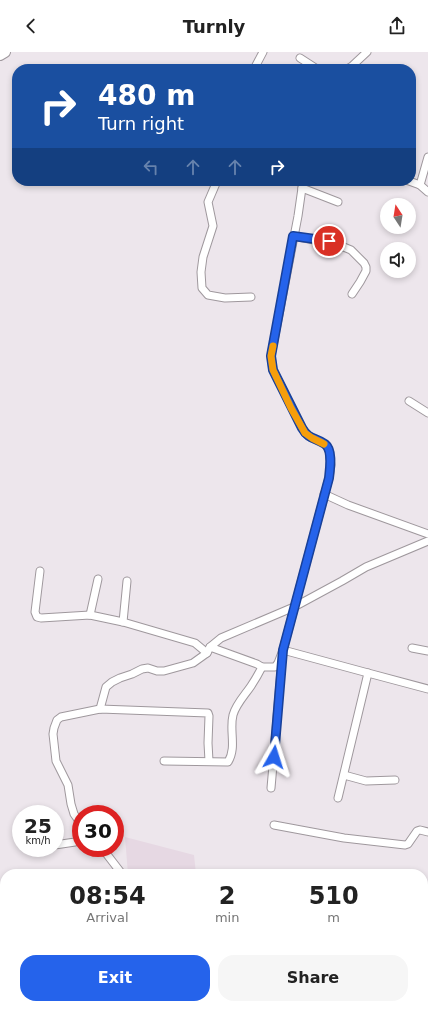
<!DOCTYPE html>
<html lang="en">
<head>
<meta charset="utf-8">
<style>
	body { margin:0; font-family:"DejaVu Sans",sans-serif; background:#f6f6f6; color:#222; height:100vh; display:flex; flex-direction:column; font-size:15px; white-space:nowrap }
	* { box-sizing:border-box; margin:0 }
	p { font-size:13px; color:#767676 }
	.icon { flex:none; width:22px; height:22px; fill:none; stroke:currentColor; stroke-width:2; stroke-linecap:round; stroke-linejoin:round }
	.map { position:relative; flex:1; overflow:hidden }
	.panel { position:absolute; left:0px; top:817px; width:428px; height:140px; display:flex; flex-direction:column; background:#fff; border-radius:16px 16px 0 0; box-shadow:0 2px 6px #0003 }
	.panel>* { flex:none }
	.guide { position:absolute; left:12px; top:12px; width:404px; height:122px; border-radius:16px; box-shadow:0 2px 6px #0003; background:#1a4fa0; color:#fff; overflow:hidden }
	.needle { width:26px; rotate:348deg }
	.fabs { position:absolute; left:380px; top:146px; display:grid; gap:8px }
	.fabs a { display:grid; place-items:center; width:36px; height:36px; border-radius:50%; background:#fff; box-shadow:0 2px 6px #0003; font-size:20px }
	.speed { position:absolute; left:12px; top:753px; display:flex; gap:8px; font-size:20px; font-weight:700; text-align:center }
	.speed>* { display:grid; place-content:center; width:52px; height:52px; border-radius:50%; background:#fff; box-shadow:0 2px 6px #0003; line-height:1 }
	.speed small { font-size:10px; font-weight:400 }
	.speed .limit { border:6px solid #d22; background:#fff; color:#111 }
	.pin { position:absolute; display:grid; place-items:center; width:34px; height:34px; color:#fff; margin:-17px; border:2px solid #fff; border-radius:50%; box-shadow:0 1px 4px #0007 }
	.me { position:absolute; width:44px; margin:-22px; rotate:6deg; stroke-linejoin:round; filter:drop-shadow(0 0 3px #0008) }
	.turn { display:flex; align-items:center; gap:14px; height:84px; padding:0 20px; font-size:18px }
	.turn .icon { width:52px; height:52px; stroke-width:2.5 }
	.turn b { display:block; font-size:28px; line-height:34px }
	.lanes { display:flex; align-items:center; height:38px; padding:0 20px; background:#0003; justify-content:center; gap:20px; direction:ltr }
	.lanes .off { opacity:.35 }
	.eta { display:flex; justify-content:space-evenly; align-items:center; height:68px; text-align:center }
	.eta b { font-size:24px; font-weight:800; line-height:28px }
	.primary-button { display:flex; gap:8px; margin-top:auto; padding:8px 20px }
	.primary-button a { flex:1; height:46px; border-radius:16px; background:#2563eb; color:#fff; font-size:16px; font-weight:800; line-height:46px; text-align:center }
	.primary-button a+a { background:#f6f6f6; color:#222 }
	header { display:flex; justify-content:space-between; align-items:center; height:52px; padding:0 20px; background:#fff; font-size:18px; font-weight:800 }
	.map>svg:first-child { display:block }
	.built { fill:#e6d8e3 }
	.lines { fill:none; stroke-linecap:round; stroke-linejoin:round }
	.minor-casing { stroke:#9f989d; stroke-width:9 }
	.secondary-casing { stroke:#9f989d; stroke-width:12 }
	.minor { stroke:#fff; stroke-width:7 }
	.secondary { stroke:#fff; stroke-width:10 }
	.route-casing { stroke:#184099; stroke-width:10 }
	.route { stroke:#2563eb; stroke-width:7 }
	.slow { stroke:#f59e0b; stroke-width:7 }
</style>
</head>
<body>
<header><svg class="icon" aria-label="back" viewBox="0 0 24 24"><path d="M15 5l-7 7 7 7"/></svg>Turnly<svg class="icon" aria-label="share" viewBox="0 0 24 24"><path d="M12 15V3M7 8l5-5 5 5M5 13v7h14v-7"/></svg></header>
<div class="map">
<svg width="428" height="957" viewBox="0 0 428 957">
	<rect width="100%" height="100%" fill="#ede6ec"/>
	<path class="built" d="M 125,785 L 194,803 L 196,822 L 128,822 Z"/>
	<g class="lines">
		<g class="minor-casing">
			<g id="minor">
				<path d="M 300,6 L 317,17"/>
				<path d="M 254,17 L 263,0"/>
				<path d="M 347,17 L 352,14 L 367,0"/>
				<path d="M 217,129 L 208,150 L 213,174 L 203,205 L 201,220 L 202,236 L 208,243 L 225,246 L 251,245"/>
				<path d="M 409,129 L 420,133 L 428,140"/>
				<path d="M 420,133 L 428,105"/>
				<path d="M 302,136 L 338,150"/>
				<path d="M 293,184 L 314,188 L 329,189 L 351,198 L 364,211 L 366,215 L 366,219 L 360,230 L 352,242"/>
				<path d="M 409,349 L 428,361"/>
				<path d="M 324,442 L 348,453 L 428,482"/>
				<path d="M 40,519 L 35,560 L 37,565 L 41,566 L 90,563 L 123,570 L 195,591 L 207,601"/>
				<path d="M 90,563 L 98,527"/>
				<path d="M 123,570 L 127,529"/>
				<path d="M 210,595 L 257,612 L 262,615 L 275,615 L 278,611 L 283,598 L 329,426 L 331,413 L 329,398 L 326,393 L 312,386 L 305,381 L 273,318 L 271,304 L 298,164 L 303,129"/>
				<path d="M 412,596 L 428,599"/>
				<path d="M 283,598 L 368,621 L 428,637"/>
				<path d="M 100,657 L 106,635 L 112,630 L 120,626 L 132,622 L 142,617 L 148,616 L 157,619 L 164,619 L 193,611 L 207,601 L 210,595 L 221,586 L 294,555 L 342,529 L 366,515 L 428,489"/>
				<path d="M 164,709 L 228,710 C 237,695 229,679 233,663 C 236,652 245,643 251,634 C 255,628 259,621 262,615"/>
				<path d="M 344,723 L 366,729 L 395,728"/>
				<path d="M 271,736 L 275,690 L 282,606"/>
				<path d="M 338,746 L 368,621"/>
				<path d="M 81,772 L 74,762 L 71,752 L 68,733 L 56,709 L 53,682 L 54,676 L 57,668 L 61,665 L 100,657 L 208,661 L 209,664 L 208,691 L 209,709"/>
				<path d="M 274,773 L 344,786 L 405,793 L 408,792 L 417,779 L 420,778 L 428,780"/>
				<path d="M 55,793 L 75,790 L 81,785"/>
				<path d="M 102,796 L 122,822"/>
				<path d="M 423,895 L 428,894"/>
				<path d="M 182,957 L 185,952"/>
				<path d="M 370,957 L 370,952"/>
			</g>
		</g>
		<g class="secondary-casing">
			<path id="secondary" d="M 0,3 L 5,0"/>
		</g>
		<use href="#minor" class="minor"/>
		<use href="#secondary" class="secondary"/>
	</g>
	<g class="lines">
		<g class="route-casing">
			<path id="route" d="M 274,705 L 283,598 L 329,426 C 330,417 333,398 325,392 C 315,385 309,388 302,376 L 273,318 L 271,304 L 293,184 L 329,189"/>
		</g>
		<use href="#route" class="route"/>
		<path class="slow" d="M 273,294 L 271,304 L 273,318 L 291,356 L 305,381 L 312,386 L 324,392"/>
	</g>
</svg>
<div class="fabs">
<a><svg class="needle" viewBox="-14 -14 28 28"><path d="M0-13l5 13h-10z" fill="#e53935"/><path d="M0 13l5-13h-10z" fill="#767676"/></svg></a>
<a><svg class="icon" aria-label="sound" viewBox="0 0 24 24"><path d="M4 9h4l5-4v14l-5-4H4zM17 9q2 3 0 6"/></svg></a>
</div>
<div class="speed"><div>25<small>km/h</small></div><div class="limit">30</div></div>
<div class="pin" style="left:329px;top:189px;background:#d93025"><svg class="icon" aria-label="arrive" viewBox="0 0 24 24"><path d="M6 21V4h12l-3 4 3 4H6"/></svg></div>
<svg class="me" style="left:274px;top:705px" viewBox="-20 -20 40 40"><path d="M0-17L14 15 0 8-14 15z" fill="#2563eb" stroke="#fff" stroke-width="4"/></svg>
<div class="guide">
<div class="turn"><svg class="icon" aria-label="right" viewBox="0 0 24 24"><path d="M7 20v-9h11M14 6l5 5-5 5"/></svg><div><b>480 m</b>Turn right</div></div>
<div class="lanes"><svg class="icon off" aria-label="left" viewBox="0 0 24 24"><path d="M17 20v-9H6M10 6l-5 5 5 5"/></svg><svg class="icon off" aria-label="ahead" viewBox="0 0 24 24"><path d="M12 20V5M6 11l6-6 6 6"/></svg><svg class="icon off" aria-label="ahead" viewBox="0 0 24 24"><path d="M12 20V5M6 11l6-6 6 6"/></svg><svg class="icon" aria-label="right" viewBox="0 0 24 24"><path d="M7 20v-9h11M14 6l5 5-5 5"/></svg></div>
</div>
<section class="panel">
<div class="eta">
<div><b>08:54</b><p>Arrival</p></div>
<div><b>2</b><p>min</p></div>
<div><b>510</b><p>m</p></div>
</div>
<div class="primary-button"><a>Exit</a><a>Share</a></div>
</section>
</div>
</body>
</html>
